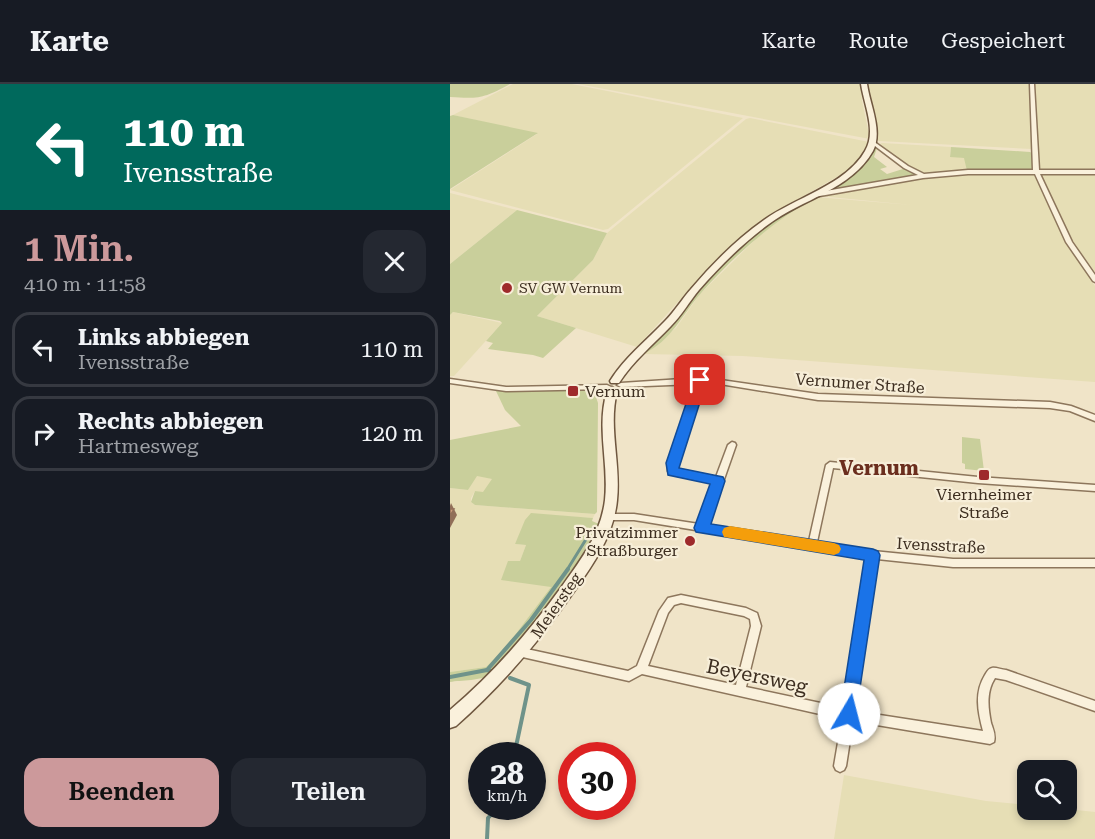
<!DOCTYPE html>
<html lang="de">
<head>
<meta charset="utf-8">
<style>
	body { margin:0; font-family:"Roboto Serif",serif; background:#242831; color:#f1f3f6; height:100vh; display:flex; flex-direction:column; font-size:22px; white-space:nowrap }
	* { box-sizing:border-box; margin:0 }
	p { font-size:20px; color:#9ea1a6 }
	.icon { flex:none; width:33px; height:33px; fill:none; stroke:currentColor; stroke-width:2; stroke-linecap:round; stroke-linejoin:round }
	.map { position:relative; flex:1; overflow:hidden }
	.sheet { display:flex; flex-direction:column; background:#171b24; width:450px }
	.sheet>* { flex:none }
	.banner { background:#00695c; color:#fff; overflow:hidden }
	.controls { position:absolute; left:567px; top:676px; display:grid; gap:12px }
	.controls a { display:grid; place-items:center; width:60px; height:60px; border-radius:12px; background:#171b24; box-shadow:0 3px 9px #0003; font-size:30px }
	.speed { position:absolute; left:18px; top:658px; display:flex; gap:12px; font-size:30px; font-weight:700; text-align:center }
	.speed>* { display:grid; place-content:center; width:78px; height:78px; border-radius:50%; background:#171b24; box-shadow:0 3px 9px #0003; line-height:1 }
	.speed small { font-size:15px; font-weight:400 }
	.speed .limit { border:9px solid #d22; background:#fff; color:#111 }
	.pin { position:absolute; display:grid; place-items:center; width:51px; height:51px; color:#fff; margin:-26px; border-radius:12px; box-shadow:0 3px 9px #0006 }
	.me { position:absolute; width:66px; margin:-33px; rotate:8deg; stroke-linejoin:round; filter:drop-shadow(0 0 4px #0008) }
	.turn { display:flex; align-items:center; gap:21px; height:126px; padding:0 24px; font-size:27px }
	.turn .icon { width:78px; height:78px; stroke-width:2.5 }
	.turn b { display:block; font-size:42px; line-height:51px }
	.round { display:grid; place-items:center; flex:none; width:63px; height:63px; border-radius:18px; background:#242831 }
	.head { display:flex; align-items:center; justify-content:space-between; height:102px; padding:0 24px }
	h1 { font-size:36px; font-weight:600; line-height:45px; color:#cc999b }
	.primary-button { display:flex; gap:12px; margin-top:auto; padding:12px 24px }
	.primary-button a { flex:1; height:69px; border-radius:18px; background:#cc999b; color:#111; font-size:24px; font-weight:600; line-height:69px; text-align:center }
	.primary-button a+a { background:#242831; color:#f1f3f6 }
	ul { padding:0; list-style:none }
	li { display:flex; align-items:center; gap:18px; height:75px; margin:0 12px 9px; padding:0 12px; border:3px solid #363941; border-radius:18px }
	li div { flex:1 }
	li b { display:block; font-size:22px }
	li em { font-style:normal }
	header { display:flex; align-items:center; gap:36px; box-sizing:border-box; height:84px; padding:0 30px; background:#171b24; border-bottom:2px solid #363941 }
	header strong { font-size:28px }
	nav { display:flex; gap:33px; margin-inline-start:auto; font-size:21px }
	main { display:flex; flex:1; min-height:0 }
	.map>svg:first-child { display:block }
	.farmland { fill:#e6deb5 }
	.green { fill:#c9cf9b }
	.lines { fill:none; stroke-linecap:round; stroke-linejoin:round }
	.stream-far1 { stroke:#6f938a; stroke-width:3 }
	.stream { stroke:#6f938a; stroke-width:4 }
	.street-casing { stroke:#8d765c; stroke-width:3 }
	.secondary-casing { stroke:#6f573f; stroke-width:3 }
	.street { fill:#faf1dc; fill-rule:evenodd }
	.secondary { fill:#faf1dc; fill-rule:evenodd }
	.shaded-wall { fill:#916f58 }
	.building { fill:#cf9f7d; stroke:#916f58; stroke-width:1.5 }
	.route { fill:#1a73e8; stroke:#114b97; stroke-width:1.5 }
	.slow { fill:#f59e0b }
	.poi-dot { fill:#9e2a2b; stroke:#f7eed8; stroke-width:2 }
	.labels { text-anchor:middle; stroke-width:4.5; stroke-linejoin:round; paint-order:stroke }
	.far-poi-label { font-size:14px; fill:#3d2e20; stroke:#f7eed8; text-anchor:start }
	.street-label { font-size:16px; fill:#3d2e20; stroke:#f7eed8 }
	.poi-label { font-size:16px; fill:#3d2e20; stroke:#f7eed8; text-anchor:start }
	.quarter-label { font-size:20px; font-weight:bold; fill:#6b2e1e; stroke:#f7eed8 }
	.near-street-label { font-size:20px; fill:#3d2e20; stroke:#f7eed8 }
</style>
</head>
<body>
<header>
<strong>Karte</strong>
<nav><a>Karte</a><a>Route</a><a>Gespeichert</a></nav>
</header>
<main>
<section class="sheet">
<div class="banner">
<div class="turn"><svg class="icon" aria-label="left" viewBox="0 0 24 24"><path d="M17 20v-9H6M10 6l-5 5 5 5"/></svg><div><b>110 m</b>Ivensstraße</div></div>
</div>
<div class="head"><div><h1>1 Min.</h1><p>410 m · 11:58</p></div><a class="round"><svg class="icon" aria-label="close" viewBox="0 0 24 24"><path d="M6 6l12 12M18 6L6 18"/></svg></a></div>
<ul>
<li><svg class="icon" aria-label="left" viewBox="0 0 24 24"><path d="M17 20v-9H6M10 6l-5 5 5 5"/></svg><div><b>Links abbiegen</b><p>Ivensstraße</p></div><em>110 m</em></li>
<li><svg class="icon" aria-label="right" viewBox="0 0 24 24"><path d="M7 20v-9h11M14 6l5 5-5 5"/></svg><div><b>Rechts abbiegen</b><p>Hartmesweg</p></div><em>120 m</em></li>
</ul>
<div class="primary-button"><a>Beenden</a><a>Teilen</a></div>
</section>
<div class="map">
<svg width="645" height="755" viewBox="0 0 645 755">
	<rect width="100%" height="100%" fill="#f0e4c8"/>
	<g class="farmland">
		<path d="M 63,0 L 122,0 L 293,34 L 158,145 L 153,146 L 0,106 L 87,50 L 3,31 Z"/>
		<path d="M 128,0 L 411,0 L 412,17 L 420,55 Z"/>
		<path d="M 418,0 L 645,0 L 645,87 L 592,86 L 588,85 L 582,65 L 429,57 L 426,56 Z"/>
		<path d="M 300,34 L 419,58 L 414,70 L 401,85 L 336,122 L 297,150 L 248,196 L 187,263 L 87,232 L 143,176 L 157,149 L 296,35 Z"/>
		<path d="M 432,59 L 501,63 L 500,72 L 515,74 L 517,87 L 471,90 L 447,75 L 430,60 Z"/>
		<path d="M 518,89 L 586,90 L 617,158 L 645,202 L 645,298 L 293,272 L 194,270 L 226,244 L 250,210 L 309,152 L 338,129 L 366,113 L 462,121 L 369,112 L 478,93 Z"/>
		<path d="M 593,89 L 645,89 L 645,188 L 623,158 L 590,90 Z"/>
		<path d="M 0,109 L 67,126 L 0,180 Z"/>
		<path d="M 3,228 L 52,239 L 4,292 L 0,292 L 0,231 Z"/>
		<path d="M 26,391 L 43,395 L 33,409 L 25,407 L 21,414 L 21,418 L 25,421 L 145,430 L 143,434 L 81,430 L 65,460 L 76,461 L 70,477 L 58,477 L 101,503 L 56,563 L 36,583 L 0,588 L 0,404 L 18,406 Z"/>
		<path d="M 394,691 L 536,717 L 577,721 L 578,726 L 617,725 L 645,728 L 645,755 L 384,755 Z"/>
	</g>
	<g class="green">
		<path d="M 0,0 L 60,0 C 34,14 30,15 0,13 Z"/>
		<path d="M 3,31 L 88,49 L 0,105 L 0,32 Z"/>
		<path d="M 424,61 L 428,61 L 424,73 L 437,83 L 430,85 L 437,90 L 456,84 L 467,91 L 377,108 Z"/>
		<path d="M 501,63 L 580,68 L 583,70 L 583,85 L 517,87 L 514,74 L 500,73 Z"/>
		<path d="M 366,113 C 322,138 286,170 252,208 C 232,230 222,257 193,270 C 243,211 293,145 366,113 Z"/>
		<path d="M 67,126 L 157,149 L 143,176 L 87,232 L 126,244 L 93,274 L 83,271 L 38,265 L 43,259 L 36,257 L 52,239 L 50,237 L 3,228 L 0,231 L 0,180 Z"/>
		<path d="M 139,306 L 145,310 L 148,319 L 147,428 L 145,430 L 25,421 L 21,418 L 25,407 L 33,408 L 42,395 L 27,392 L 18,406 L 0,404 L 0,356 L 71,342 L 55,326 L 46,307 Z"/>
		<path d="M 512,353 L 530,355 L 534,387 L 515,385 L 515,380 L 512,379 Z"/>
		<path d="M 81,429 L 143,434 L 142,437 L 149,440 C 139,471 67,570 41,590 C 32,597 11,596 0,598 L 0,588 L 36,583 L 56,563 L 101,503 L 51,496 L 58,477 L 70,477 L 76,461 L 65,460 L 75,436 Z"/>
	</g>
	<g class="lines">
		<path class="stream-far1" d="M 117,486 L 143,444"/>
		<g class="stream">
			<path d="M 37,586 L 81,536 L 118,485"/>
			<path d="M 0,593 L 37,586 L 44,588"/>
			<path d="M 60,594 L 79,601 L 64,672"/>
			<path d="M 37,755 L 38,734 L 48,723"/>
		</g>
		<g class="street-casing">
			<g id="street">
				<path d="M 580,0 L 584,0 L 589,86 L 645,86 L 645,90 L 590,90 L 622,158 L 645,191 L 645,198 L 643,197 L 616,158 L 585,90 L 518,90 L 473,94 L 364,113 L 361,111 L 364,109 L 468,91 L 454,84 L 421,59 L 421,58 L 423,57 L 458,82 L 474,90 L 518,86 L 583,86 Z"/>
				<path d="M 247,294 L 264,295 L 368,310 L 600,318 L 621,322 L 645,331 L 645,337 L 620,327 L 600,324 L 368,316 L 264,299 L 252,300 L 226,379 L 226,385 L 266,393 L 278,361 L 282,358 L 285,359 L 286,361 L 258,441 L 359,457 L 376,381 L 380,378 L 528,393 L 645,401 L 645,407 L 528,399 L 383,384 L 367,458 L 423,467 L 503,475 L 645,475 L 645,483 L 503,483 L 427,475 L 404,627 L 533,647 C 528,628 524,609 535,591 C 537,588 538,585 542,584 C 545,583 552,586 556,586 L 645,617 L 645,627 L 556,596 L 545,594 C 536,608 538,624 541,639 C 543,645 546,651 544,658 L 540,660 L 403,637 L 396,682 L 394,686 L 390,688 L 386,686 L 384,682 L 392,635 L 192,590 L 179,597 L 68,572 L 67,569 L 68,566 L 72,564 L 178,587 L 187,582 L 209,527 L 218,514 L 231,511 L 296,524 L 307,529 L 311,542 L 296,603 L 394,624 L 418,474 L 184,436 L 158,436 L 155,435 L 154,433 L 155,431 L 158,430 L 184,430 L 249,440 L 264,399 L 222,390 L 218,387 L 218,379 L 245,300 L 171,303 L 167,301 L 171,299 ZM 231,519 L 294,532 L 300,535 L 301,542 L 286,601 L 198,582 L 218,529 L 224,521 Z"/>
				<path d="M 0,295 L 56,303 L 157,301 L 161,303 L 157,305 L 56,307 L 0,299 Z"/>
			</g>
		</g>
		<g class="secondary-casing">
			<g id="secondary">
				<path d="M 411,0 L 417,0 C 420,21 433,47 423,67 C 402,105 351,116 319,140 C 293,159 270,182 249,206 C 239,218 232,231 221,242 C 203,261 183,277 169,299 L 161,299 L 160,297 C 175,273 196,257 215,237 C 225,227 232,215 241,205 C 263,179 287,155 314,136 C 344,114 396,101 415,67 C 427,47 414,21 411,0 Z"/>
				<path d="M 162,303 L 167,307 C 158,344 171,379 167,416 C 164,451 143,481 123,509 C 89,558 51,602 6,642 L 0,644 L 0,626 C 43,590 78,549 110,505 C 130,477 151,450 155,416 C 159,379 146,344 157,307 Z"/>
			</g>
		</g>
		<use href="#street" class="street"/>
		<use href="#secondary" class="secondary"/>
	</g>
	<path class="shaded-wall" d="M 1,419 L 7,431 L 0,444 L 0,422 Z"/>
	<path class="building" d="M 0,425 L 4,425 L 0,432 Z"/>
	<path class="route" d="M 250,292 L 257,296 L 229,384 L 273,393 L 275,397 L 261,440 L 423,465 L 428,467 L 430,471 L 405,637 L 399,639 L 392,637 L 390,630 L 414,476 L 246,448 L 244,444 L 260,400 L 218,391 L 216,379 L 244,296 Z"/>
	<path class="slow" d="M 280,442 L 384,459 L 389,461 L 391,465 L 389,469 L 384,471 L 280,454 L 274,453 L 272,448 L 274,444 Z"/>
	<g class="poi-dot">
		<circle cx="57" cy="204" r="6"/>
		<rect x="117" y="301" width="12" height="12" rx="3"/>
		<rect x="528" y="385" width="12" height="12" rx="3"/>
		<circle cx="240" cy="457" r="6"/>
	</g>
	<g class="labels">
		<g class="far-poi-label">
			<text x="69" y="209">SV GW Vernum</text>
		</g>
		<g class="street-label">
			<text transform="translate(410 299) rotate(4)" y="6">Vernumer Straße</text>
			<text transform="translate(491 461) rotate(3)" y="6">Ivensstraße</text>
			<text transform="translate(106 521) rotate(-55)" y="6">Meiersteg</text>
		</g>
		<g class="poi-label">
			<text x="135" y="313">Vernum</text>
			<text x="534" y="416" text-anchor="middle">Viernheimer<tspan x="534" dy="18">Straße</tspan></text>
			<text x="228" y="454" text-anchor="end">Privatzimmer<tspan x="228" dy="18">Straßburger</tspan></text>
		</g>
		<g class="quarter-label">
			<text x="429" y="391">Vernum</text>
		</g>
		<g class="near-street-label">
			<text transform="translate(307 592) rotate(12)" y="7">Beyersweg</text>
		</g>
	</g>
</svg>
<div class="controls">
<a><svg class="icon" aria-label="search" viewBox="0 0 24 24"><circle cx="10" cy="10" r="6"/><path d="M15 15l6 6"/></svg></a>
</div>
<div class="speed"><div>28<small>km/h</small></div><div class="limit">30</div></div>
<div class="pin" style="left:250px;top:296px;background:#d93025"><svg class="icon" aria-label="arrive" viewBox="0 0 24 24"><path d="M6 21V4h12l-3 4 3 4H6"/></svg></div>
<svg class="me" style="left:399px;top:630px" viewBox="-20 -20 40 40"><circle r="19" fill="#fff"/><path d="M0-13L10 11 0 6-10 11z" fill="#1a73e8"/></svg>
</div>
</main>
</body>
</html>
